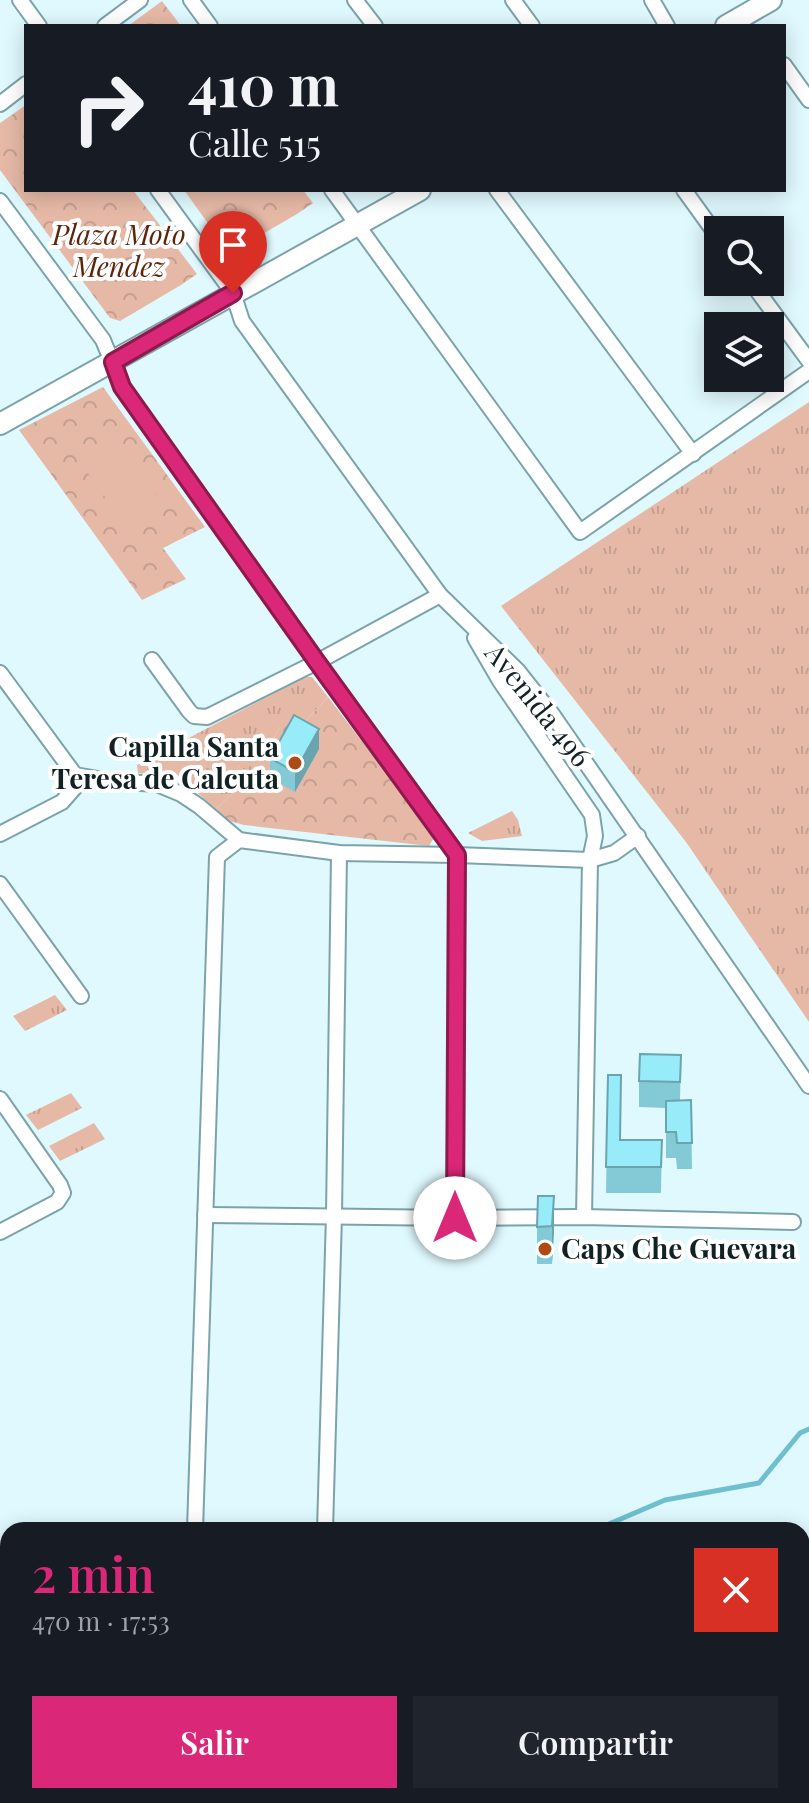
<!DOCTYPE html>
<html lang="es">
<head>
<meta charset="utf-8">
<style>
	body { margin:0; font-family:"Playfair Display",serif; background:#20242c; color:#f1f3f6; height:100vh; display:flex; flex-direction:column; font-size:30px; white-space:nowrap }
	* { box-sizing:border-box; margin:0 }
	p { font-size:26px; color:#9ea1a6 }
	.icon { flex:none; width:44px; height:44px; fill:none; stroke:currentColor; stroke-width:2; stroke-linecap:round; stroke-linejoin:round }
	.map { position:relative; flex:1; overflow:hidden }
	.panel { position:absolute; left:0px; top:1522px; width:810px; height:282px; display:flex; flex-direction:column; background:#171b24; border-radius:24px 24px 0 0; box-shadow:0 4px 20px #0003 }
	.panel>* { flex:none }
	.guide { position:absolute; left:24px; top:24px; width:762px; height:168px; border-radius:0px; box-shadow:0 4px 20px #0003; background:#171b24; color:#f1f3f6; overflow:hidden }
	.buttons { position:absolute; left:704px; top:216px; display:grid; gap:16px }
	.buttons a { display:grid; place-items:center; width:80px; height:80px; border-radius:0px; background:#171b24; box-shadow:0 4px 20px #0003; font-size:40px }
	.pin { position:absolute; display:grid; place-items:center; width:68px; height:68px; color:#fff; margin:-82px -34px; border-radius:50% 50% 50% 0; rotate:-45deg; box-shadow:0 0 8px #0007 }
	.pin .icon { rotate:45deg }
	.me { position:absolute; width:88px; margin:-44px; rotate:0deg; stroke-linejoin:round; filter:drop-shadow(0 0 6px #0008) }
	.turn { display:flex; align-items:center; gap:28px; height:168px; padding:0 32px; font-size:36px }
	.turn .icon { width:104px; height:104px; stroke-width:2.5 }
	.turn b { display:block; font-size:56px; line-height:68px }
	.round { display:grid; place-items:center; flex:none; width:84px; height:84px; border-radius:0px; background:#20242c }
	.overview { display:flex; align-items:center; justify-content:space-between; height:136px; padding:0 32px }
	h1 { font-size:48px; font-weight:600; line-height:60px; color:#db2777 }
	.button { display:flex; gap:16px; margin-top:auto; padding:16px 32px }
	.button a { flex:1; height:92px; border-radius:0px; background:#db2777; color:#fff; font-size:32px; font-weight:600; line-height:92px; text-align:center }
	.button a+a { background:#20242c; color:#f1f3f6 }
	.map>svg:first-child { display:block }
	.grass { fill:url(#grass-tufts) }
	.park { fill:url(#park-crowns) }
	.pitch { fill:#e6b9a7 }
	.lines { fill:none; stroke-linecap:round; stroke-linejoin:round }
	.stream { stroke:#6ec0ce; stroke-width:5 }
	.street-casing { stroke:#7ba3aa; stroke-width:18 }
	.secondary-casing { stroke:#7ba3aa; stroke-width:24 }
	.street { stroke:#fff; stroke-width:14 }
	.secondary { stroke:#fff; stroke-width:20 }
	.wall { fill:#83cad6 }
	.shaded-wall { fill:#6aa4ae }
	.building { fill:#98ebf9; stroke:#6aa4ae; stroke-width:2 }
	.route-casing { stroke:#8e194d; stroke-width:20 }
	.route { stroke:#db2777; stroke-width:14 }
	.poi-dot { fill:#ae4a16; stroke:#fff; stroke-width:3 }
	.labels { text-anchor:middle; stroke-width:8; stroke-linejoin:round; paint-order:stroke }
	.park-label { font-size:28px; font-style:italic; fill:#5c2408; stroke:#fff }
	.street-label { font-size:28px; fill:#122224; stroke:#fff }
	.poi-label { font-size:28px; font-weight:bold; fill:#122224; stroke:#fff; text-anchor:end }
</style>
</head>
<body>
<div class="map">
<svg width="809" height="1803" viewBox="0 0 809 1803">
	<defs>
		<pattern id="grass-tufts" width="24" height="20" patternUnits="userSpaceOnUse" patternTransform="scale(2)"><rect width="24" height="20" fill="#e6b9a7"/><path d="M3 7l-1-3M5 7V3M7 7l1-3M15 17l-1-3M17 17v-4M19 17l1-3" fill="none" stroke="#c49f90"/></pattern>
		<pattern id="park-crowns" width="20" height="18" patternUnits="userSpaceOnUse" patternTransform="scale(2)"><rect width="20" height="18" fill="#e6b9a7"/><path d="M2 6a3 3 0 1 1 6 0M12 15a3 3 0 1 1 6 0" fill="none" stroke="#c49f90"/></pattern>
	</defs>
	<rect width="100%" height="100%" fill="#e0f9fe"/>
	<g class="grass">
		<path d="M 809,402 L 809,1022 L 686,842 L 501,606 Z"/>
		<path d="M 305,677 L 312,677 L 328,697 L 301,726 L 280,727 L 252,774 L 216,809 L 175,773 L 167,776 L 138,773 L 137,765 Z"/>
		<path d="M 512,811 L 518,820 L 522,836 L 482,841 L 468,833 Z"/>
		<path d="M 55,995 L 67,1010 L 25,1031 L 13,1016 Z"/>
		<path d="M 71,1093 L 82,1108 L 38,1130 L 26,1115 Z"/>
		<path d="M 94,1123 L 105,1139 L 60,1161 L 49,1146 Z"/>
	</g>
	<g class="park">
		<path d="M 162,1 L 181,26 L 128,26 Z"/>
		<path d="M 26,105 L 26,190 L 133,190 L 197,274 L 181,285 L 120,321 L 110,318 L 0,170 L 0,123 Z"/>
		<path d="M 184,190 L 303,190 L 313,203 L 297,214 L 235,250 L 225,247 Z"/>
		<path d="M 103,387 L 205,527 L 163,548 L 186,579 L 142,600 L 19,430 Z"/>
		<path d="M 328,697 L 435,836 L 429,846 L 244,825 L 229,821 L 216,809 L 252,774 L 280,727 L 293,721 L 301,726 Z"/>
	</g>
	<path class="pitch" d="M 115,437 L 161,502 L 126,527 L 80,462 Z"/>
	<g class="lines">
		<g class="stream">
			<path d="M 595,1530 L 665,1500 L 759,1483 L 800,1433 L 809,1429"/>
			<path d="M 294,1796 L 296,1803"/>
		</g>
		<g class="street-casing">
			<g id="street">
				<path d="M 20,0 L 39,26"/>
				<path d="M 191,0 L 210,26"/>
				<path d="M 355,0 L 375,26"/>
				<path d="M 513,0 L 532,26"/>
				<path d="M 652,0 L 667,26"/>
				<path d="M 105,26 L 140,0"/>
				<path d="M 784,65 L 809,100"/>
				<path d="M 0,104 L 26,84"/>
				<path d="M 158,190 L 233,293 L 242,321 L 440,595 L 518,671 L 552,714 L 809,1086"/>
				<path d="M 332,190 L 580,532 L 809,371"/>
				<path d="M 497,190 L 693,454"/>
				<path d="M 684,190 L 718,237"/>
				<path d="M 0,201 L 103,340 L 122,387 L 317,662 L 457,855 L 455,1218"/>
				<path d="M 751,282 L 809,361"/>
				<path d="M 475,638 L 500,681 L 592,815 L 595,836 L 590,860 L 584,1217"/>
				<path d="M 152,660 L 189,711 L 194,716 L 207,717 L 317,662 L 440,595"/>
				<path d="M 0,673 L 75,775 L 76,786 L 62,802 L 0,834"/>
				<path d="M 75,775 L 109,781 L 157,784 L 181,794 L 199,806 L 239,840"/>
				<path d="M 0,884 L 81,996"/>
				<path d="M 0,1099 L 60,1185 L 63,1193 L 57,1202 L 0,1232"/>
				<path d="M 205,1215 L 455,1218 L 584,1217 L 793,1222"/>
				<path d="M 195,1530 L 217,857 L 239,840 L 339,853 L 457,855 L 590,860 L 614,853 L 638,836"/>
				<path d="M 325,1530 L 334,1215 L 339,853"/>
				<path d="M 0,1739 L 8,1751"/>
			</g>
		</g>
		<g class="secondary-casing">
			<g id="secondary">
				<path d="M 726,26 L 771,0"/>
				<path d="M 0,424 L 420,190"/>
			</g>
		</g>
		<use href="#street" class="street"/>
		<use href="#secondary" class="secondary"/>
	</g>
	<g class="wall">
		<path d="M 319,749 L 295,792 L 270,778 L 270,758 Z"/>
		<path d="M 681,1055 L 680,1100 L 691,1100 L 692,1169 L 677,1169 L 676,1158 L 666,1158 L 666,1108 L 639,1107 L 639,1081 Z"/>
		<path d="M 608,1075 L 620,1140 L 662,1140 L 661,1193 L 606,1193 Z"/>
		<path d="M 554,1196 L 552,1264 L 537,1264 L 537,1227 Z"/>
	</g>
	<g class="shaded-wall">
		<path d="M 319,729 L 319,749 L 295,792 L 295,772 Z"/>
		<path d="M 554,1196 L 554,1233 L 552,1264 L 552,1226 Z"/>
	</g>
	<g class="building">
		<path d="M 294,715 L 319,729 L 295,772 L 270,758 Z"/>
		<path d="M 640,1054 L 681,1055 L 680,1082 L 639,1081 Z"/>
		<path d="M 608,1075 L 621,1075 L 620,1140 L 662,1140 L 661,1167 L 606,1167 Z"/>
		<path d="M 691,1100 L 692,1143 L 677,1143 L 676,1132 L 666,1132 L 666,1101 Z"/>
		<path d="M 538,1196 L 554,1196 L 552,1226 L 537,1227 Z"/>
	</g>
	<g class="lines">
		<g class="route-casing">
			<path id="route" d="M 233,293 L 113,362 L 122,387 L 317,662 L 457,855 L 455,1218"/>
		</g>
		<use href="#route" class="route"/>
	</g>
	<g class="poi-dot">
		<circle cx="295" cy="763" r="8"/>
		<circle cx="545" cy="1249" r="8"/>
	</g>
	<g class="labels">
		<g class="park-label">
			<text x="119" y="245">Plaza Moto<tspan x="119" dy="32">Mendez</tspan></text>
		</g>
		<g class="street-label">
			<text transform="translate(538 705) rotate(51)" y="10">Avenida 496</text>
		</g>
		<g class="poi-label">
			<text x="279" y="757">Capilla Santa<tspan x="279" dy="32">Teresa de Calcuta</tspan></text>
			<text x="561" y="1259" text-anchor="start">Caps Che Guevara</text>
		</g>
	</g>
</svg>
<div class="buttons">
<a><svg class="icon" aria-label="search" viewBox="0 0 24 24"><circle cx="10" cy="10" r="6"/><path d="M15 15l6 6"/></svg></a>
<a><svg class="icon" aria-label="layers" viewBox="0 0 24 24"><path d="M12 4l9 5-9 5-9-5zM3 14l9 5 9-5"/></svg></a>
</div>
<div class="pin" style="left:233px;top:293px;background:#d93025"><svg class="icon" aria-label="arrive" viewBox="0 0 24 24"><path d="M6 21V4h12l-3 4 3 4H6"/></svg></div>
<svg class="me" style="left:455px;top:1218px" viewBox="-20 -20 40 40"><circle r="19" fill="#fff"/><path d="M0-13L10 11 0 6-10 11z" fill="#db2777"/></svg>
<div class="guide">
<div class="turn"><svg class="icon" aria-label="right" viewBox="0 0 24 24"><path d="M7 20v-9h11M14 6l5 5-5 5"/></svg><div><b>410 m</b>Calle 515</div></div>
</div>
<section class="panel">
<div class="overview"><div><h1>2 min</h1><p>470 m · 17:53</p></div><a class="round" style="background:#d93025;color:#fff"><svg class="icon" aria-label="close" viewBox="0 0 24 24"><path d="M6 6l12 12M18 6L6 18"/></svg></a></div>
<div class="button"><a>Salir</a><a>Compartir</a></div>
</section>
</div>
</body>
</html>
